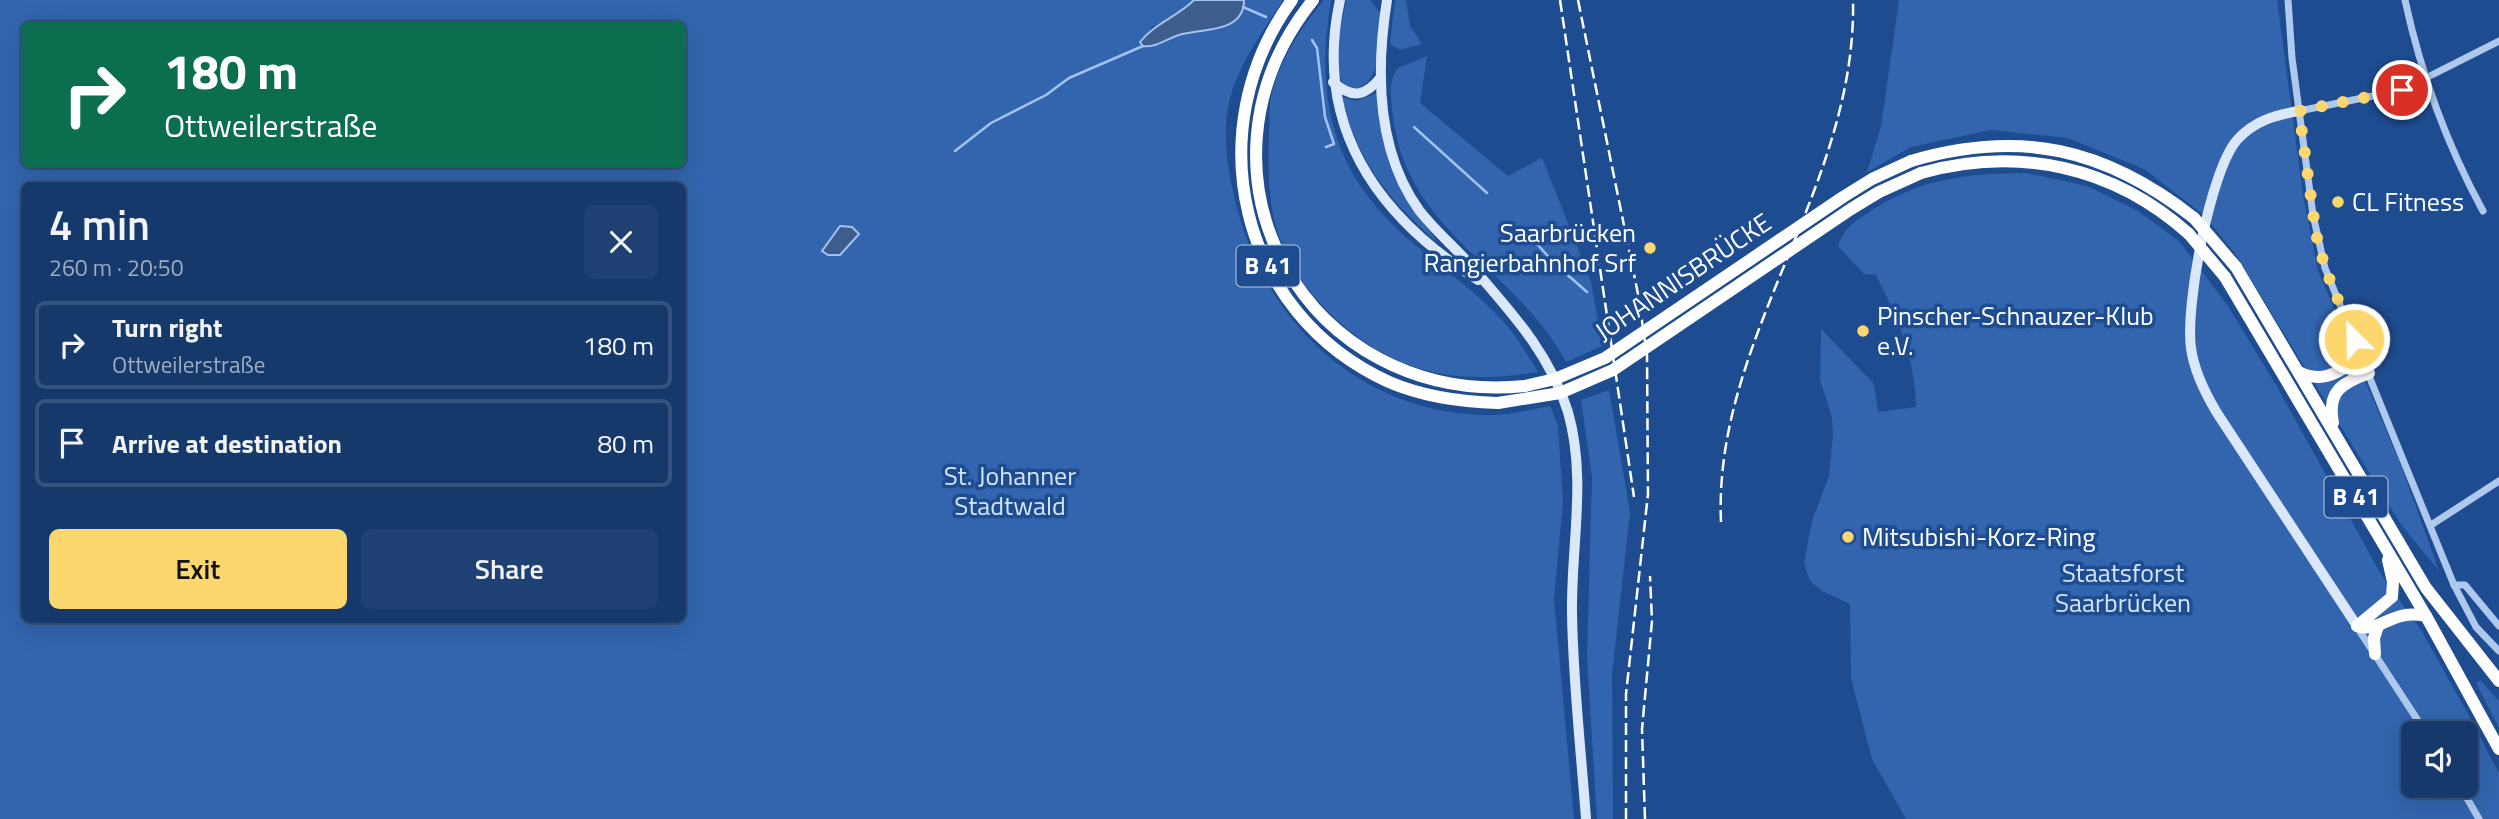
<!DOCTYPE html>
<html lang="en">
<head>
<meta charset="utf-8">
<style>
	body { margin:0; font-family:"Titillium Web",sans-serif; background:#1f4072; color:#f1f3f6; height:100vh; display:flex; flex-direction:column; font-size:26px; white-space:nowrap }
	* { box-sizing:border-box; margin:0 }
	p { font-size:23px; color:#9eacc2 }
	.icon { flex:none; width:38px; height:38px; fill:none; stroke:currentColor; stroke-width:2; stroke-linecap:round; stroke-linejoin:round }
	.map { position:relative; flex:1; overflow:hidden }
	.side { position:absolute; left:21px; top:182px; width:665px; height:441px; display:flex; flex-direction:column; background:#16396c; border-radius:10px; box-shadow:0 7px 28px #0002,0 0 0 2px #35537f }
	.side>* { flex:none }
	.top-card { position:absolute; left:21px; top:21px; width:665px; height:147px; border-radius:10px; box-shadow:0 7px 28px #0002,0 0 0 2px #35537f; background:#0b6e4f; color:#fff; overflow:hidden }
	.tools { position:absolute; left:2401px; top:721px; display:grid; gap:14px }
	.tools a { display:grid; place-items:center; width:77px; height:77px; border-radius:10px; background:#16396c; box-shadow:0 7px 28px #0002,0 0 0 2px #35537f; font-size:35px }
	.pin { position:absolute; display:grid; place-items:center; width:60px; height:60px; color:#fff; margin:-30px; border:4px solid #fff; border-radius:50%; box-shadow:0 2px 7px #0007 }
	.me { position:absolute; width:77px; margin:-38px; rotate:337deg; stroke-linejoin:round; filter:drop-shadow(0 0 5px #0008) }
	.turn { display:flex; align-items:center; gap:24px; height:147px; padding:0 28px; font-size:32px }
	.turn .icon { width:91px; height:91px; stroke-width:2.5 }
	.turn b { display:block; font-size:49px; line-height:60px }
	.round { display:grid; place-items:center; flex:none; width:74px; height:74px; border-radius:10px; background:#1f4072 }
	.summary { display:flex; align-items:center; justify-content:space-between; height:119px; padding:0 28px }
	h1 { font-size:42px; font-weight:600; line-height:52px }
	.primary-button { display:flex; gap:14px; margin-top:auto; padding:14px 28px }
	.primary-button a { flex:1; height:80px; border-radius:10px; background:#fcd76e; color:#111; font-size:28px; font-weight:600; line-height:80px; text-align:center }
	.primary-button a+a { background:#1f4072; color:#f1f3f6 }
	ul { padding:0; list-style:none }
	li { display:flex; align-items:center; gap:21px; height:88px; margin:0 14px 10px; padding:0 14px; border:4px solid #35537f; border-radius:10px }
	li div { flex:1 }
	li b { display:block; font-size:26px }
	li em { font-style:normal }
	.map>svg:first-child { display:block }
	.green { fill:#3265ae; fill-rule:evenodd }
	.water { fill:#3d5d8f; stroke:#a2c3ef; stroke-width:2 }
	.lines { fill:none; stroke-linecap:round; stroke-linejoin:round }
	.stream { stroke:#a2c3ef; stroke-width:2.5 }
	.street { stroke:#aec9ed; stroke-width:7 }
	.secondary { stroke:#dbe7fa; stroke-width:10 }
	.highway { stroke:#fff; stroke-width:12 }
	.rail { stroke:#fff; stroke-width:2.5; stroke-dasharray:12 5; stroke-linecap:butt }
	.highway-bridge { stroke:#fff; stroke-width:12 }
	.route { stroke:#fcd76e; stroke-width:12; stroke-dasharray:0 21.6 }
	.poi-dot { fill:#fcd76e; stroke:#1e4c90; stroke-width:2.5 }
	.labels { text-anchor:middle; stroke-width:7; stroke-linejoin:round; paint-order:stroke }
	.shield { fill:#1e4c90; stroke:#bcc9de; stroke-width:2 }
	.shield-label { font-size:24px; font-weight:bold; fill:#fff }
	.poi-label { font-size:26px; fill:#fff; stroke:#1e4c90; text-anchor:start }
	.street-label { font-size:26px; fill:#fff; stroke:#1e4c90 }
	.park-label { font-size:26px; fill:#d4e4fa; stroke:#1e4c90 }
</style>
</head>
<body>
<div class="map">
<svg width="2499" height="819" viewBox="0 0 2499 819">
	<rect width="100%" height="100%" fill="#1e4c90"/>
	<g class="green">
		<path d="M 0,0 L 1194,0 L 1169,20 L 1151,27 L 1151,47 L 1182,34 L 1225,27 L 1242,13 L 1244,0 L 1283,0 C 1264,30 1239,63 1230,98 C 1221,134 1228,173 1237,208 C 1268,328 1366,416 1493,415 C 1512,415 1532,409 1550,406 L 1558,426 L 1563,502 L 1554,598 L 1574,819 L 0,819 ZM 24,24 L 682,24 L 682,164 L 24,164 ZM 24,186 L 682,186 L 682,620 L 24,620 Z"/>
		<path d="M 1324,0 L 1331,0 C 1318,77 1325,149 1379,210 C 1414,250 1461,277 1498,316 C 1514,332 1526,352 1538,372 C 1500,378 1465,380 1427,371 C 1356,352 1284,284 1272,209 C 1268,183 1268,156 1269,129 C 1270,121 1269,111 1270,103 C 1276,65 1300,29 1324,0 Z"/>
		<path d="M 1346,0 L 1370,0 L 1380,13 C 1376,38 1386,80 1355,89 L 1345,87 C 1330,64 1342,25 1346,0 Z"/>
		<path d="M 1395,0 L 1406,0 L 1410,26 L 1422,44 L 1400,50 L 1390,44 Z"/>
		<path d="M 1899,0 L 2277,0 L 2303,195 L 2318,271 L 2401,465 L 2439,571 L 2400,523 L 2236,255 L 2204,215 L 2144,169 L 2068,138 L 1991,130 L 1911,147 L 1867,172 L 1881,126 Z"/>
		<path d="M 1427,56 L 1420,103 L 1508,176 L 1542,158 L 1591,281 L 1602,346 L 1566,362 C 1512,263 1404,233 1392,109 C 1391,94 1388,81 1398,68 Z"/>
		<path d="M 1377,93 L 1389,164 L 1404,196 L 1439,244 C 1391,203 1356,160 1342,97 L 1356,101 Z"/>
		<path d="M 2026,173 L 2087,186 L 2138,211 L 2179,241 L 2228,306 L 2276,385 L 2382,576 L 2421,630 L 2468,714 L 2499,773 L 2499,819 L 1906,819 L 1872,759 L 1851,678 L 1850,604 L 1822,591 L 1810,581 L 1804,563 L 1812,521 L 1829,476 L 1833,435 L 1832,417 L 1820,380 L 1821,329 L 1874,384 L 1878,412 L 1916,407 C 1915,355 1898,321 1876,275 L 1864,274 L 1838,246 C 1847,224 1855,222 1874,209 C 1924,177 1968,174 2026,173 ZM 2413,733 L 2466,733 L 2466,786 L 2413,786 Z"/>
		<path d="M 1609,390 L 1630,512 L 1612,674 L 1613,819 L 1597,819 L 1587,657 L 1592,477 L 1581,400 Z"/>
		<path d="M 2480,680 L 2499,701 L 2499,728 L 2476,683 Z"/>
	</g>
	<g class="water">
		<path d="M 1194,0 L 1244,0 C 1244,34 1201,28 1179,35 C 1166,39 1156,48 1143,46 L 1140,42 C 1155,23 1177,17 1194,0 Z"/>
		<path d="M 840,226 L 852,227 L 859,234 L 840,255 L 828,255 L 822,251 Z"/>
	</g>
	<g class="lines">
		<g class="stream">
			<path d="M 1243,7 L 1266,17"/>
			<path d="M 1312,40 L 1317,48 L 1325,117 L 1334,144 L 1326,147"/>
			<path d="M 1414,127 L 1487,193"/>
			<path d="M 955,151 L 991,123 L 1046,95 L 1069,78 L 1143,46"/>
			<path d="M 1530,236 L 1554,263 L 1587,292"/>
		</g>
		<g class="street">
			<path d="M 2288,0 L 2292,58 L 2313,215 L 2325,268 L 2454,585 L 2476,627 L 2499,651"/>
			<path d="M 2405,0 C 2421,74 2447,145 2483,211"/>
			<path d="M 2299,111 L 2402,90 L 2499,41"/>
			<path d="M 2431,525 L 2499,481"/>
			<path d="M 2454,585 L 2465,585 L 2499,626"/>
			<path d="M 2357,627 L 2426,733"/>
			<path d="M 2460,786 L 2479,819"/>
		</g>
		<g class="secondary">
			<path d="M 1340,0 C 1313,124 1375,215 1478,280"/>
			<path d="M 1387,0 C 1376,69 1376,150 1419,210 C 1435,231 1456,248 1473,268 C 1512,313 1550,354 1568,412 C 1587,479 1571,545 1572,613 C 1573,682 1581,750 1586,819"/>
			<path d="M 1333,82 C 1352,99 1365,97 1381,77"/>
			<path d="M 2299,111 C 2275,115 2254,121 2237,140 C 2210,171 2185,307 2191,348 C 2194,371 2205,393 2217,413 L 2357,626"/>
		</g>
		<g class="highway">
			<path d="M 1292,0 C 1197,130 1239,314 1389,382 C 1424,397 1461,402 1498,403"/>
			<path d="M 1313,0 C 1174,173 1307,408 1525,386"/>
			<path d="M 1911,161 C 2020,129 2105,148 2194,218"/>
			<path d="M 1921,173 C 2019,146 2113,166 2189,234"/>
			<path d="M 2236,267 L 2426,588 L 2499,681"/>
			<path d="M 2225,277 L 2426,616 L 2499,749"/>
			<path d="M 2299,372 C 2325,385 2340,370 2362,357"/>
			<path d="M 2333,423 C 2327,392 2341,383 2369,373"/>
			<path d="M 2357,626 L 2392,597 L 2393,582 L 2388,560"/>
			<path d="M 2357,626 C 2381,634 2391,608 2426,616"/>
			<path d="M 2375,654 L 2374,638 L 2378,626"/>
		</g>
		<g class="rail">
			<path d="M 1560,0 L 1634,497"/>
			<path d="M 1578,0 L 1638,294 L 1647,355 L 1648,494 L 1626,694 L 1626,819"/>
			<path d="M 1721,522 C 1713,338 1857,188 1853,0"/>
			<path d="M 1645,819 L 1642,729 L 1652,621 L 1650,576"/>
		</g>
		<g class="highway-bridge">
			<path d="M 2194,218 L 2236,267"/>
			<path d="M 2189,234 L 2225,277"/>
			<path d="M 1525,386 L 1555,379 L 1605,358 L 1843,197 L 1872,179 L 1911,161"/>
			<path d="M 1498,403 L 1560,393 L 1613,370 L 1851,209 L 1879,192 L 1921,173"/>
		</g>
	</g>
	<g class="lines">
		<path class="route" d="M 2354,339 L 2325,268 L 2316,234 L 2299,111 L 2402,90"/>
	</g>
	<g class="poi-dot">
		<circle cx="2338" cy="202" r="7"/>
		<circle cx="1650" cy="248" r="7"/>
		<circle cx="1863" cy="331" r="7"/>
		<circle cx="1848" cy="537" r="7"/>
	</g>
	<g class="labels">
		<g class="shield">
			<rect x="1236.5" y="245.5" width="63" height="41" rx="5"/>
			<rect x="2324.5" y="476.5" width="63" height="41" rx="5"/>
		</g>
		<g class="shield-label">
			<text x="1268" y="274">B 41</text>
			<text x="2356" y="505">B 41</text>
		</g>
		<g class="poi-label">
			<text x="2352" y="211">CL Fitness</text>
			<text x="1636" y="242" text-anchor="end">Saarbrücken<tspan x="1636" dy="30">Rangierbahnhof Srf</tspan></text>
			<text x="1877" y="325">Pinscher-Schnauzer-Klub<tspan x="1877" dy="30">e.V.</tspan></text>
			<text x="1862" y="546">Mitsubishi-Korz-Ring</text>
		</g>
		<g class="street-label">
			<text transform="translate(1683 277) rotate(-34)" y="9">JOHANNISBRÜCKE</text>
		</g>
		<g class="park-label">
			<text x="1010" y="485">St. Johanner<tspan x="1010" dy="30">Stadtwald</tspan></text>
			<text x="2123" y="582">Staatsforst<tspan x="2123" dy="30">Saarbrücken</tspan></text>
		</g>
	</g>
</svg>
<div class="tools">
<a><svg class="icon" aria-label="sound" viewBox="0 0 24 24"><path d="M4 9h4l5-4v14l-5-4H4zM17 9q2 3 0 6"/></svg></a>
</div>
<div class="pin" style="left:2402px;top:90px;background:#d93025"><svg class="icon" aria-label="arrive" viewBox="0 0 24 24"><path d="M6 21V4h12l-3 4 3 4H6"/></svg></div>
<svg class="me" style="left:2354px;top:339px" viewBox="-20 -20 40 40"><circle r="17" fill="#fcd76e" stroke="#fff" stroke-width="3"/><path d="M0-11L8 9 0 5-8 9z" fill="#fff"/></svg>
<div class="top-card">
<div class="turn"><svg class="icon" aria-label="right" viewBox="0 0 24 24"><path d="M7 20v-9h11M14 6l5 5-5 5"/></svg><div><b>180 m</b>Ottweilerstraße</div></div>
</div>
<section class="side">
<div class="summary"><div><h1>4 min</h1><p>260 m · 20:50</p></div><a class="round"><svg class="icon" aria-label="close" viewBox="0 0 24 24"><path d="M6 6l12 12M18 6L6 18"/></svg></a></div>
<ul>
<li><svg class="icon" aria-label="right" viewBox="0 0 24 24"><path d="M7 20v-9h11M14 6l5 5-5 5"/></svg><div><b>Turn right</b><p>Ottweilerstraße</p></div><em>180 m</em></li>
<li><svg class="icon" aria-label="arrive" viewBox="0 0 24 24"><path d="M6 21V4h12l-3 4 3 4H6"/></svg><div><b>Arrive at destination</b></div><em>80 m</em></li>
</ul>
<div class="primary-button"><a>Exit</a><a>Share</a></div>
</section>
</div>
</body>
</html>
